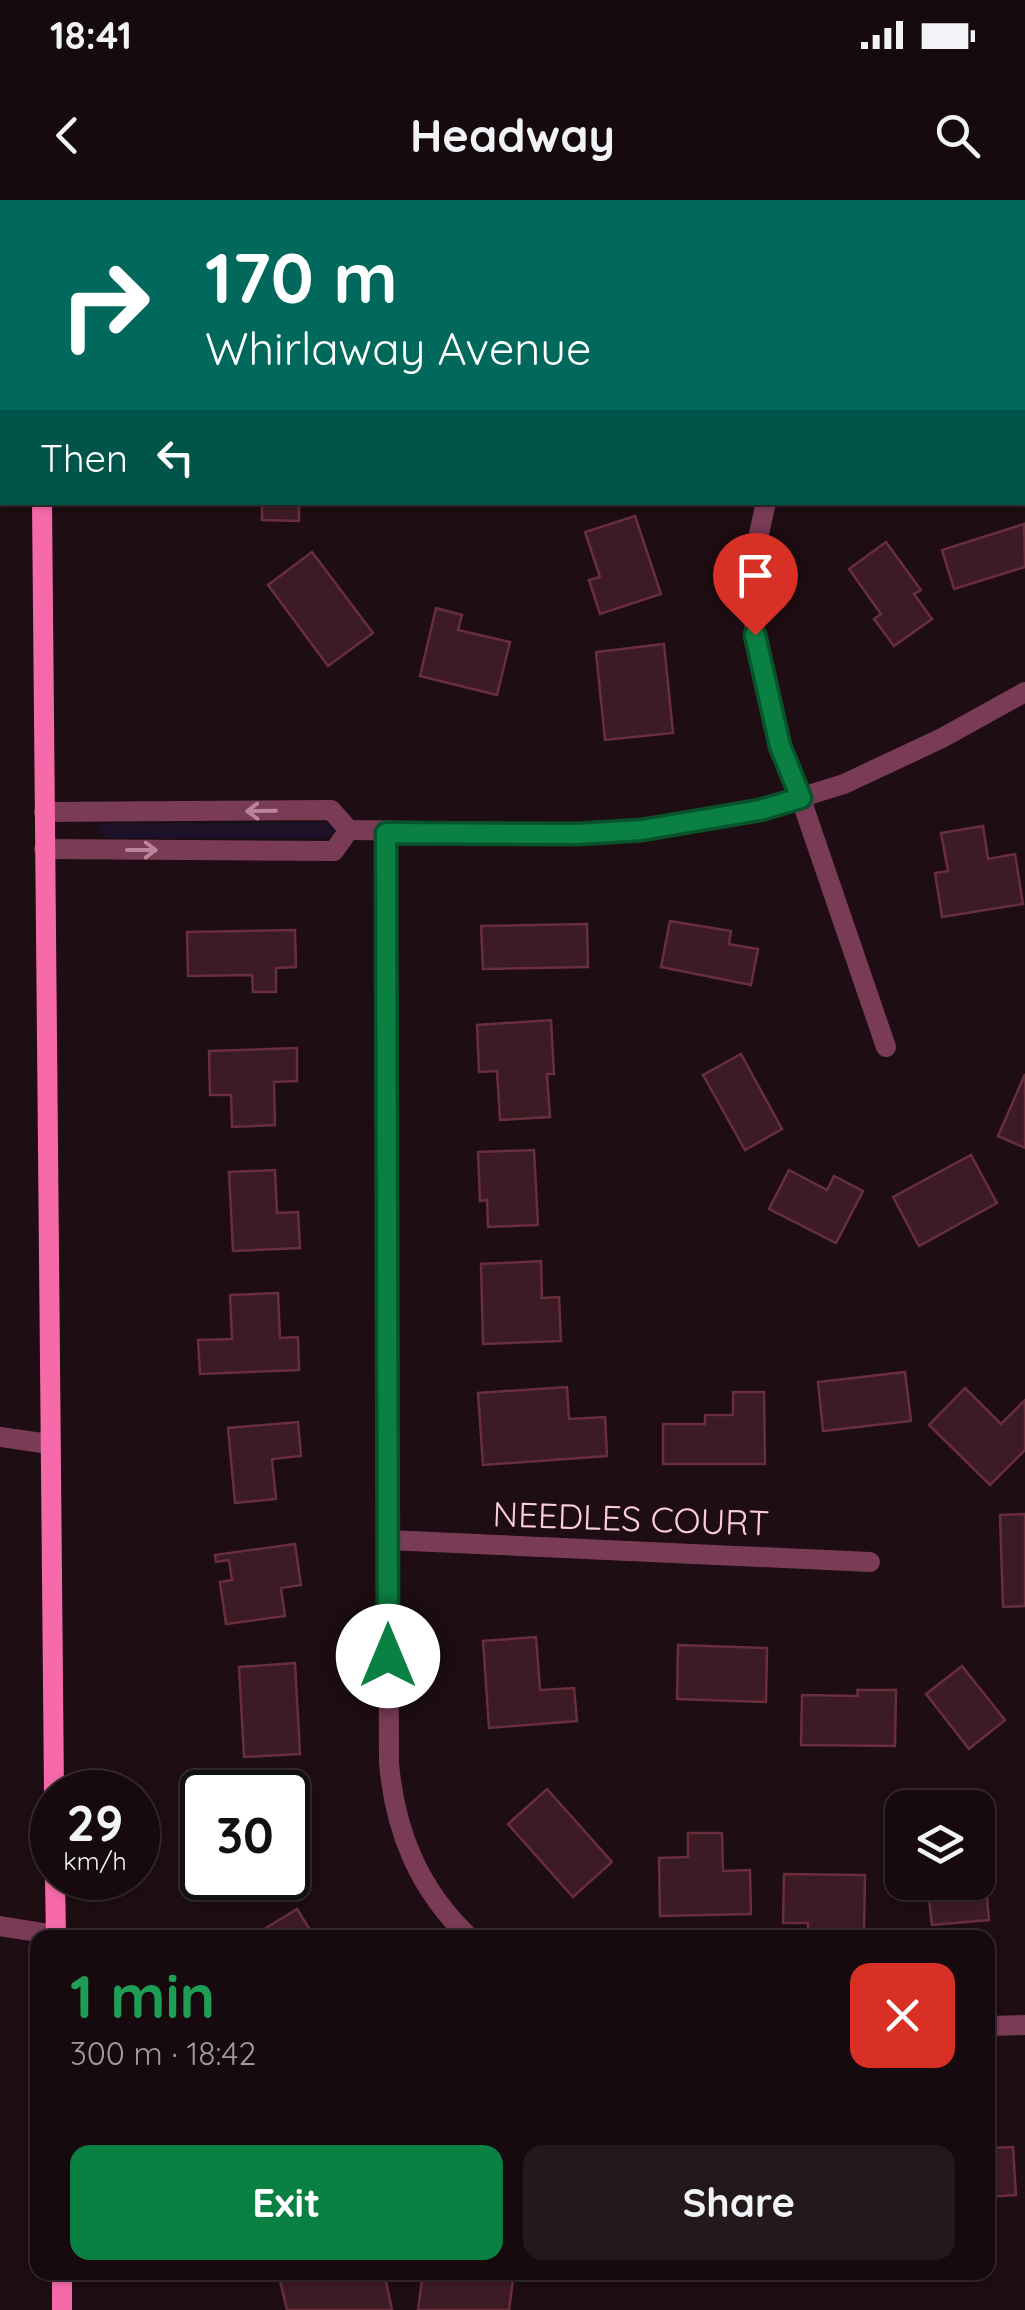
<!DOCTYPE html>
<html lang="en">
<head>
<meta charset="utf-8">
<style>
	body { margin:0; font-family:Quicksand,sans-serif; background:#23181c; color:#f1f3f6; height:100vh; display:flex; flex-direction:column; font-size:38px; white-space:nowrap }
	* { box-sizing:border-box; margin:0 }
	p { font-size:32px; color:#9e9a9e }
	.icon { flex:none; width:55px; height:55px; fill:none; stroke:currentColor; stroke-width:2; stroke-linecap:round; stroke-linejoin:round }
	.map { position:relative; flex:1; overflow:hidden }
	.details { position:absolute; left:30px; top:1730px; width:965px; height:350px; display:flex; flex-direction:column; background:#160a0e; border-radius:20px; box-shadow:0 2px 8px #0004,0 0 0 2px #352b2e }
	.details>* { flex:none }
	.top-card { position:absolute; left:0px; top:0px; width:1025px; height:305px; box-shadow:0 2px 8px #0004,0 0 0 2px #352b2e; background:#00695c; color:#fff; overflow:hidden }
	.controls { position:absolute; left:885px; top:1590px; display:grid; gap:20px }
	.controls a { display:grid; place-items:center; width:110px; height:110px; border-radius:20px; background:#160a0e; box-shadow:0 2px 8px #0004,0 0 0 2px #352b2e; font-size:50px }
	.speed { position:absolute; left:30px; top:1570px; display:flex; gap:20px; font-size:50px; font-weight:700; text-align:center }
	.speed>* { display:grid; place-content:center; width:130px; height:130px; border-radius:50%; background:#160a0e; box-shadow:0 2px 8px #0004,0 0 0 2px #352b2e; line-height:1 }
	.speed small { font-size:25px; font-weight:400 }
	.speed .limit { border:5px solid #111; border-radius:15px; background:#fff; color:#111 }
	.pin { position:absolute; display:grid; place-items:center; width:85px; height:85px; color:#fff; margin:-102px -42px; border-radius:50% 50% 50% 0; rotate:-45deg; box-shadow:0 0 10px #0007 }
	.pin .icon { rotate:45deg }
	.me { position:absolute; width:110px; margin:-55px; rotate:0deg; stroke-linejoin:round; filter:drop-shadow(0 0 8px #0008) }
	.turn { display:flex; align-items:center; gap:35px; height:210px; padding:0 40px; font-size:45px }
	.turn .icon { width:130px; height:130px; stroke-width:2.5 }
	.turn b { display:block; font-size:70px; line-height:85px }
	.then { display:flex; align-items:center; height:95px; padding:0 40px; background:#0003; gap:20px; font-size:38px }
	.round { display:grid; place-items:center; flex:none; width:105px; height:105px; border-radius:20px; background:#23181c }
	.head { display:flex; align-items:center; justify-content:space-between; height:170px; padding:0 40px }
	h1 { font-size:60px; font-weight:800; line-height:75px; color:#1e9e55 }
	.action { display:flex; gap:20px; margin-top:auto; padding:20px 40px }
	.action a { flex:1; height:115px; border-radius:20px; background:#0b8043; color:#fff; font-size:40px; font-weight:800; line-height:115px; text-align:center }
	.action a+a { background:#23181c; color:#f1f3f6 }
	.status { display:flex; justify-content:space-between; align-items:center; height:70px; padding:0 50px; background:#160a0e; direction:ltr }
	.status svg { height:28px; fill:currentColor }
	header { display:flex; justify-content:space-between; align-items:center; height:130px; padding:0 40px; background:#160a0e; font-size:45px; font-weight:800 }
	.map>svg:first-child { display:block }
	.green { fill:#1c1127 }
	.building { fill:#3d1b24; stroke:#682e3e; stroke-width:2.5 }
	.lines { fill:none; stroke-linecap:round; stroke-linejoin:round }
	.street { stroke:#7a3b57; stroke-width:20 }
	.secondary { stroke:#f66aaa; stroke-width:20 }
	.oneway { stroke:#bb849a }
	.route-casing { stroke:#07532c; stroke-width:25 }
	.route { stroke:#0b8043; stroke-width:18 }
	.labels { text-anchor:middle; stroke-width:9; stroke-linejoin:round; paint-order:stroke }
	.street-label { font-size:35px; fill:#fccdde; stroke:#1e0d12 }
</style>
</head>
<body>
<div class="status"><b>18:41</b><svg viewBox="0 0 49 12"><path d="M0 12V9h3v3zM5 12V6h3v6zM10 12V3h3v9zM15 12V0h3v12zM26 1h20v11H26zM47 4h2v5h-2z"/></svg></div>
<header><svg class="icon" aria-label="back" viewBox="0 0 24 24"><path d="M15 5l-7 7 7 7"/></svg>Headway<svg class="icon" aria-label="search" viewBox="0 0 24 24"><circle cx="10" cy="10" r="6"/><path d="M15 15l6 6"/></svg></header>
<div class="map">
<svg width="1025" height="2110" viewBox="0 0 1025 2110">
	<rect width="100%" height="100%" fill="#1e0d12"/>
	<g class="green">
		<path d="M 60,0 L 377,0 L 370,2 Z"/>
		<path d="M 328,622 L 333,623 L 336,630 L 327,638 L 107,638 L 97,631 L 103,623 Z"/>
	</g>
	<g class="building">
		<path d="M 262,302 L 299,302 L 299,321 L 262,320 Z"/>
		<path d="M 635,316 L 661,394 L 600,414 L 589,380 L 600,377 L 585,332 Z"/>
		<path d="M 1024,324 L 1025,367 L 954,389 L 942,350 Z"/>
		<path d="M 886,342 L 921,390 L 914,394 L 932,419 L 894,446 L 874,419 L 881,414 L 849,369 Z"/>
		<path d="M 312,352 L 373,433 L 328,466 L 268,385 Z"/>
		<path d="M 436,408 L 462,415 L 458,430 L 510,442 L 497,495 L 420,476 Z"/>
		<path d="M 664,444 L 673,533 L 605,540 L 596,452 Z"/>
		<path d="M 983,626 L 988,659 L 1015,654 L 1023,704 L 942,717 L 935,673 L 948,671 L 941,633 Z"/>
		<path d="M 670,721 L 731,731 L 729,744 L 758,749 L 751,785 L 661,767 Z"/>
		<path d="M 587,724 L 588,767 L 483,769 L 481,726 Z"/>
		<path d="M 295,730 L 296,767 L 276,768 L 276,792 L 253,792 L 252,775 L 188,776 L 187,732 Z"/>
		<path d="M 551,820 L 554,874 L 547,874 L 550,917 L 500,920 L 497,871 L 479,872 L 477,825 Z"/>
		<path d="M 297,848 L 297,881 L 274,882 L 275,925 L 232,927 L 231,895 L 210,895 L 209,851 Z"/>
		<path d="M 741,854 L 782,929 L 745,950 L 703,875 Z"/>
		<path d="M 1025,874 L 1025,948 L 998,936 Z"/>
		<path d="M 534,950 L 538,1025 L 488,1027 L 487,1000 L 480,1001 L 478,952 Z"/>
		<path d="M 971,955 L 997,1003 L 919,1046 L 893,997 Z"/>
		<path d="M 275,970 L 277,1013 L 298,1012 L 300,1048 L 233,1051 L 229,972 Z"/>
		<path d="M 789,970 L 827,990 L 834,976 L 863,991 L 836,1043 L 769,1009 Z"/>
		<path d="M 541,1061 L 542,1098 L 559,1097 L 561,1141 L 483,1144 L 481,1064 Z"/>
		<path d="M 278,1093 L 280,1138 L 298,1137 L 299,1170 L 200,1174 L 198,1140 L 232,1139 L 230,1095 Z"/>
		<path d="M 905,1172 L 911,1221 L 823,1231 L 818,1182 Z"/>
		<path d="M 567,1187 L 569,1219 L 605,1217 L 607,1256 L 483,1265 L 478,1193 Z"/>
		<path d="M 965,1188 L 1001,1224 L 1025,1200 L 1025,1250 L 990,1285 L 929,1225 Z"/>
		<path d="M 733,1192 L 764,1192 L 765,1264 L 663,1264 L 663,1224 L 705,1224 L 705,1215 L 733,1215 Z"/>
		<path d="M 298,1222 L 301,1256 L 272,1259 L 276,1299 L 235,1303 L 228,1228 Z"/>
		<path d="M 1025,1314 L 1025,1406 L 1003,1407 L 1000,1315 Z"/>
		<path d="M 295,1344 L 301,1385 L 281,1388 L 285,1416 L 226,1424 L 220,1382 L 232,1380 L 229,1360 L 216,1362 L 215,1355 Z"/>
		<path d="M 536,1437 L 540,1490 L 574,1488 L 577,1521 L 489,1528 L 483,1441 Z"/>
		<path d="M 678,1445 L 767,1448 L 766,1502 L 677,1499 Z"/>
		<path d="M 295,1463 L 300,1554 L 244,1557 L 239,1467 Z"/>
		<path d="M 962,1466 L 1005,1520 L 969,1549 L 926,1494 Z"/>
		<path d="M 857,1490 L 896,1490 L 895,1546 L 801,1545 L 802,1495 L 858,1496 Z"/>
		<path d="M 547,1589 L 612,1662 L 573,1697 L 508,1624 Z"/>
		<path d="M 288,1615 L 303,1673 L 288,1677 Z"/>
		<path d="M 688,1633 L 722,1633 L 723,1671 L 750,1670 L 751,1714 L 660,1716 L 659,1658 L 688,1657 Z"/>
		<path d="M 784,1674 L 865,1675 L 864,1733 L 808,1733 L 808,1723 L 783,1723 Z"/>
		<path d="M 985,1675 L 989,1720 L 932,1725 L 927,1682 L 978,1682 L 978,1676 Z"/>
		<path d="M 297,1709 L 315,1738 L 254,1738 L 253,1736 Z"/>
		<path d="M 1013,1947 L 1016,1995 L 988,1997 L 988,1948 Z"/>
		<path d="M 278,2072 L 384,2072 L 392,2110 L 287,2110 Z"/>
		<path d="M 423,2072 L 514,2072 L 509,2110 L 418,2110 Z"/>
	</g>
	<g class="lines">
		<g class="street">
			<path d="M 888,2 L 889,0"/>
			<path d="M 766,302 L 757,343 L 753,388 L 755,435 L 783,558 L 801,599 L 886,847"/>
			<path d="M 44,612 L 331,610 L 349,630 L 577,633 L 642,630 L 760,610 L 844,584 L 942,538 L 1025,492"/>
			<path d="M 386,633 L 389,1563 C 395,1632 419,1690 470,1738"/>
			<path d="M 44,649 L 334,651 L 349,630"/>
			<path d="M 0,1237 L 49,1244"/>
			<path d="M 388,1340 L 870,1362"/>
			<path d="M 0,1726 L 56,1735"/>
			<path d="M 988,1826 L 1025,1825"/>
		</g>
		<g class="secondary">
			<path d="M 41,0 L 41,2"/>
			<path d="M 42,302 L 54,1592"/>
			<path d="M 55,1678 L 56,1738"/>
			<path d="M 62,2072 L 62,2110"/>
		</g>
	</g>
	<defs><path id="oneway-shaft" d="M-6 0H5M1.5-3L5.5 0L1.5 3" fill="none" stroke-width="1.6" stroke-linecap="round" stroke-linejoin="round" transform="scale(2.5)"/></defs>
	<g class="oneway">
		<use href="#oneway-shaft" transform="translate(261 611) rotate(179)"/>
		<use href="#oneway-shaft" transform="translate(142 650)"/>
	</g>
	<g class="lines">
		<g class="route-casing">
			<path id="route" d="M 388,1456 L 386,633 L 577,634 L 642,630 L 760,610 L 801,598 L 780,546 L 755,435"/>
		</g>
		<use href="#route" class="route"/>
	</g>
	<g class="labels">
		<g class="street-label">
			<text transform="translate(631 1319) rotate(2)" y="12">NEEDLES COURT</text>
		</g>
	</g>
</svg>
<div class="controls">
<a><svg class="icon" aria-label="layers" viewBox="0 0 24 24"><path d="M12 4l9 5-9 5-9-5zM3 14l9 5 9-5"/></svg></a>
</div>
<div class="speed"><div>29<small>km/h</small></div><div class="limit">30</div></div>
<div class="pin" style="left:755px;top:435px;background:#d93025"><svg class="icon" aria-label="arrive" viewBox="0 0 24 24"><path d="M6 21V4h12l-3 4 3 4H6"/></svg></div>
<svg class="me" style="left:388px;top:1456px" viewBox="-20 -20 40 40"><circle r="19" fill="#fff"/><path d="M0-13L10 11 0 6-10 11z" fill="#0b8043"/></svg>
<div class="top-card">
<div class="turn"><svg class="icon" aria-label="right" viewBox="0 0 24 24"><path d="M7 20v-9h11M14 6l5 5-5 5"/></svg><div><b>170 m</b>Whirlaway Avenue</div></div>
<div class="then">Then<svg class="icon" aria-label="left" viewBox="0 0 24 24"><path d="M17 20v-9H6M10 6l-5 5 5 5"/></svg></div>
</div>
<section class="details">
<div class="head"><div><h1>1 min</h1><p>300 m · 18:42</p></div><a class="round" style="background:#d93025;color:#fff"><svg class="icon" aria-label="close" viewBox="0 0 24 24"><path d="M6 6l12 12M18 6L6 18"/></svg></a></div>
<div class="action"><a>Exit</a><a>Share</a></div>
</section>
</div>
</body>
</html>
